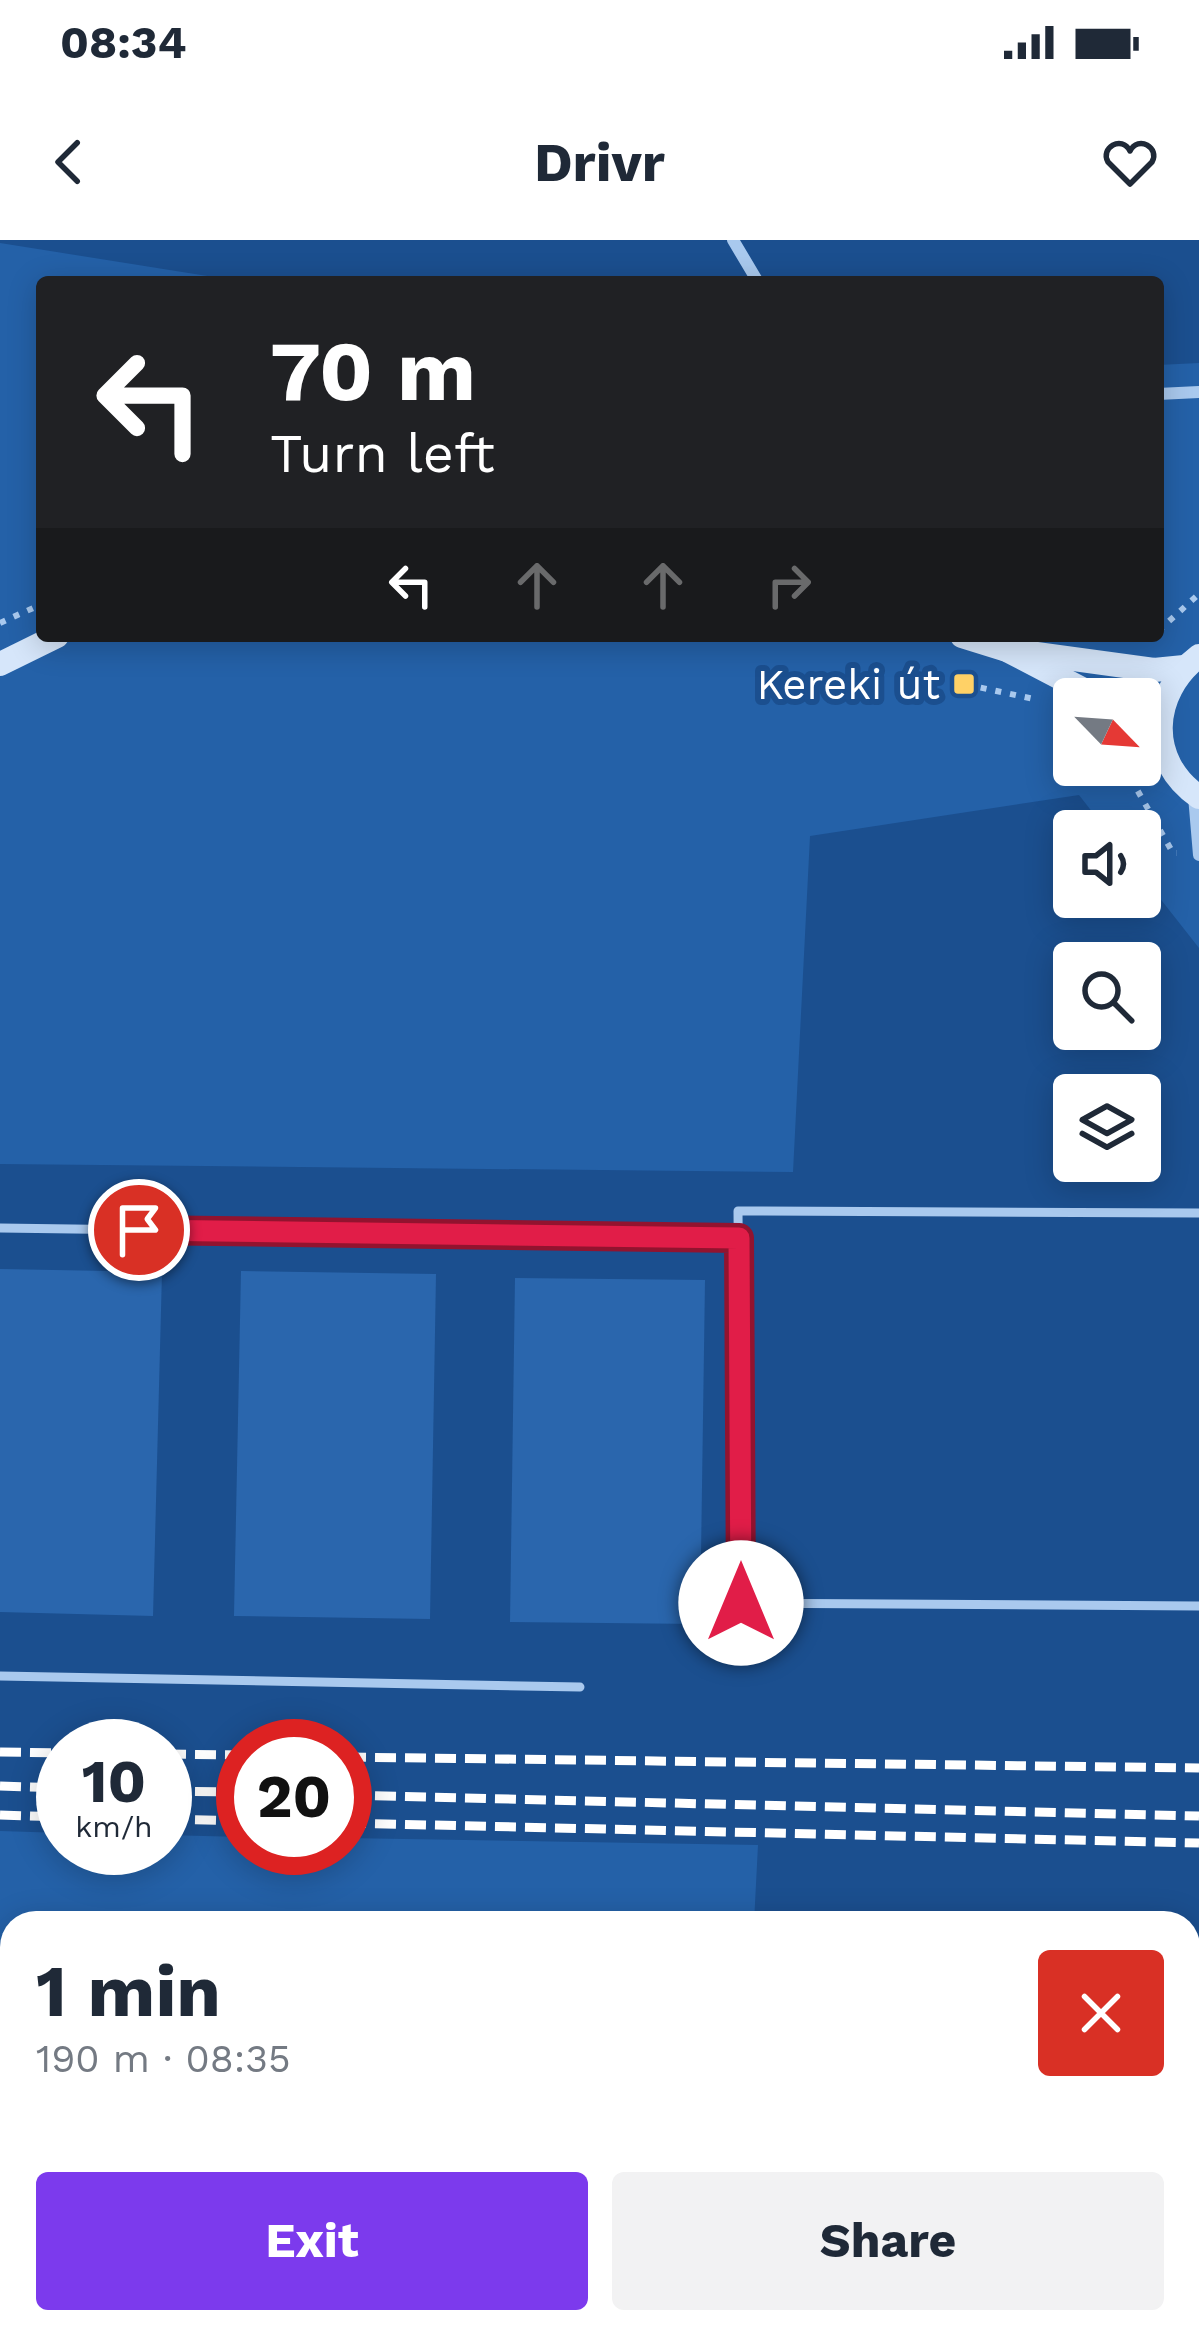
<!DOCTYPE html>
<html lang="en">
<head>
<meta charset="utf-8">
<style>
	body { margin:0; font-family:"Work Sans",sans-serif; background:#f2f2f3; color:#1f2937; height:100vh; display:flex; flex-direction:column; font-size:45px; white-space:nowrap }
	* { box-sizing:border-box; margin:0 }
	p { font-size:39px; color:#747a83 }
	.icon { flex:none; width:66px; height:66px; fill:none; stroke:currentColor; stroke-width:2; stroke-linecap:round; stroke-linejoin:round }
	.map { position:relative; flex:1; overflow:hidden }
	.side { position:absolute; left:0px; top:1671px; width:1200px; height:423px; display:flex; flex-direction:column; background:#fff; border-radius:36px 36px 0 0; box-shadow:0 6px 30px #0003 }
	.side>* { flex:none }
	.banner { position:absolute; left:36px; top:36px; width:1128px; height:366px; border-radius:12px; box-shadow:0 6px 30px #0003; background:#202124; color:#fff; overflow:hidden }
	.needle { width:78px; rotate:115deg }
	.buttons { position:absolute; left:1053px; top:438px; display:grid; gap:24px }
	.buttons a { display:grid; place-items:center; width:108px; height:108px; border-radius:12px; background:#fff; box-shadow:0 6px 30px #0003; font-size:60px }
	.speed { position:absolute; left:36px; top:1479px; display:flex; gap:24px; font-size:60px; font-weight:700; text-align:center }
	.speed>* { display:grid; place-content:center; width:156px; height:156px; border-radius:50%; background:#fff; box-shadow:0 6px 30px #0003; line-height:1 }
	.speed small { font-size:30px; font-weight:400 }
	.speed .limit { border:18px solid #d22; background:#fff; color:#111 }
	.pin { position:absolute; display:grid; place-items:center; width:102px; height:102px; color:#fff; margin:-51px; border:6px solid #fff; border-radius:50%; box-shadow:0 3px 12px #0007 }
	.me { position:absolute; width:132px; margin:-66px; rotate:0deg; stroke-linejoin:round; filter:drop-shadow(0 0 9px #0008) }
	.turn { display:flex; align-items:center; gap:42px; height:252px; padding:0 36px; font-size:54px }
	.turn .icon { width:156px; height:156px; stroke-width:2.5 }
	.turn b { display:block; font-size:84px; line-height:102px }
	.lanes { display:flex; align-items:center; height:114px; padding:0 36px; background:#0003; justify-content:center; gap:60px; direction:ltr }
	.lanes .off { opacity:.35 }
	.round { display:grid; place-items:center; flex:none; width:126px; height:126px; border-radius:12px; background:#f2f2f3 }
	.head { display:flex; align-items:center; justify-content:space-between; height:204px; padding:0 36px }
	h1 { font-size:72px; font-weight:700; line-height:90px }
	.action { display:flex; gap:24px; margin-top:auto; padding:24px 36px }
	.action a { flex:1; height:138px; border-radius:12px; background:#7c3aed; color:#fff; font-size:48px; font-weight:700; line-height:138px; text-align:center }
	.action a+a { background:#f2f2f3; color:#1f2937 }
	.status { display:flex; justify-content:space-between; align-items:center; height:84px; padding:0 60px; background:#fff; direction:ltr }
	.status svg { height:33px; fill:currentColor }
	header { display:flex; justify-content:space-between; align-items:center; height:156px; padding:0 36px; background:#fff; font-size:54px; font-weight:700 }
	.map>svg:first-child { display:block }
	.green { fill:#2461a8; fill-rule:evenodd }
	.building { fill:#2a66ad }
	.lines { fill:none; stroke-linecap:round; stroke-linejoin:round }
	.path { stroke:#a9c9ee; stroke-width:6; stroke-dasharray:6 9; stroke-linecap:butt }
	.lane { stroke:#a9c9ee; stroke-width:9 }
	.street { stroke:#a9c9ee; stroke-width:12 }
	.secondary { stroke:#d6e6fa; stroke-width:24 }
	.rail { stroke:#fff; stroke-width:9; stroke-dasharray:21 9; stroke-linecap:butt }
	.route-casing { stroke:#92132f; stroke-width:30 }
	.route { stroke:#e11d48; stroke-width:21 }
	.poi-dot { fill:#ffd166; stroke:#1b4f8f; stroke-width:4.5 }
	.labels { text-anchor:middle; stroke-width:12; stroke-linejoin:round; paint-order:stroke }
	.poi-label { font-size:42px; fill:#fff; stroke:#1b4f8f; text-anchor:end }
</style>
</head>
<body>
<div class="status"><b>08:34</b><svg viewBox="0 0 49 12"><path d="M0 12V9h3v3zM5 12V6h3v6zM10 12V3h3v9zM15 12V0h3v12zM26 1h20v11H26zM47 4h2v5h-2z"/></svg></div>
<header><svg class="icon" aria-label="back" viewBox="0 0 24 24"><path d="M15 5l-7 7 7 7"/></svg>Drivr<svg class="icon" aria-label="heart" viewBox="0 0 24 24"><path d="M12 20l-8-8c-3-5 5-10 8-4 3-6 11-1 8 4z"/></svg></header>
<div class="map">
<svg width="1199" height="2093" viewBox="0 0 1199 2093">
	<rect width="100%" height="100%" fill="#1b4f8f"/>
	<g class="green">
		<path d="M 0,3 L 245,42 L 42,42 L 42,396 L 1158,396 L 1158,125 L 1199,123 L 1199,708 L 1140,633 L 1140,591 L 1107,591 L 1079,555 L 810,596 L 793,932 L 0,924 ZM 1074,459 L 1140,459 L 1140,525 L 1074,525 Z"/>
		<path d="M 0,1591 L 63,1593 L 63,1608 L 165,1608 L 165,1595 L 243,1597 L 243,1608 L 345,1608 L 345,1598 L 758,1605 L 754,1683 L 12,1683 L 12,2075 L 0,2075 Z"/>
	</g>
	<g class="building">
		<path d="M 0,1029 L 162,1032 L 153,1376 L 0,1372 Z"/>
		<path d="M 241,1031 L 436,1034 L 430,1379 L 234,1376 Z"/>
		<path d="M 515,1038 L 705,1040 L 700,1384 L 510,1382 Z"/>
	</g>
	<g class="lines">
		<g class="path">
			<path d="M 0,383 L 42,364"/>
			<path d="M 1158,391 L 1199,354"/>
			<path d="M 922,435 L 1034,459"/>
			<path d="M 1123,525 L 1173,613 L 1177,613"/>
			<path d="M 1188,1887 L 1199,1888"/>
		</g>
		<g class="lane">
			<path d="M 1199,973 L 738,971 L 741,1363 L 1199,1366"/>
			<path d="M 0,988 L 739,998"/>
			<path d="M 0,1436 L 580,1447"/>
			<path d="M 809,2082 L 810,2093"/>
		</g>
		<g class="street">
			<path d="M 733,0 L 758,42"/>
			<path d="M 1158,154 L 1199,152"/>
			<path d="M 1194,556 L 1199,615"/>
			<path d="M 284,2093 L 285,2082"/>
		</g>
		<g class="secondary">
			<path d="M 962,396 L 1007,410 L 1101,459"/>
			<path d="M 1007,410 L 1154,430 L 1184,427"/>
			<path d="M 1199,416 C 1150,453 1146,521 1199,557"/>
			<path d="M 0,424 L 57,396"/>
			<path d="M 0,1801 L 12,1801"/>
			<path d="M 1188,1832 L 1199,1832"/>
		</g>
		<g class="rail">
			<path d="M 0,1512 L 63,1513"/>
			<path d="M 165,1514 L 243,1515"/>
			<path d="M 345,1517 L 1199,1528"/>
			<path d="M 0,1546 L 63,1548"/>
			<path d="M 165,1551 L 243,1552"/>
			<path d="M 345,1555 L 1199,1576"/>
			<path d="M 0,1575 L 63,1577"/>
			<path d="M 165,1579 L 243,1581"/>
			<path d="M 345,1583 L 1199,1603"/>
		</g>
	</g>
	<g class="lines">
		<g class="route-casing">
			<path id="route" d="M 139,990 L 739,998 L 741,1363"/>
		</g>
		<use href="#route" class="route"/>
	</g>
	<rect class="poi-dot" x="952" y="432" width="24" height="24" rx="6"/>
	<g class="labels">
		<g class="poi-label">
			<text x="940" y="459">Kereki út</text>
		</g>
	</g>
</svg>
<div class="buttons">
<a><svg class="needle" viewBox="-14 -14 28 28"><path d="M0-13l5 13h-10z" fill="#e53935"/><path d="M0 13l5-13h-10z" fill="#747a83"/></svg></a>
<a><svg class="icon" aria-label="sound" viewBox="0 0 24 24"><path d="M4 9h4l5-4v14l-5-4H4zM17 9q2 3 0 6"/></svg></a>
<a><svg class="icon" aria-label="search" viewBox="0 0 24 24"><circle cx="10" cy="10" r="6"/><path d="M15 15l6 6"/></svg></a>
<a><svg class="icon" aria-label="layers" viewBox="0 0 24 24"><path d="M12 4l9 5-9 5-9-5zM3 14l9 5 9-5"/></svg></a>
</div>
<div class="speed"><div>10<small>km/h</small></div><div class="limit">20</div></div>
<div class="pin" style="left:139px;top:990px;background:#d93025"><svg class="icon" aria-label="arrive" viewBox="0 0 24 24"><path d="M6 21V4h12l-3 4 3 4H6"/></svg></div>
<svg class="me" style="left:741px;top:1363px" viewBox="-20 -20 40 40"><circle r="19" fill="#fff"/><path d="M0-13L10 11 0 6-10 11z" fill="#e11d48"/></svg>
<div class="banner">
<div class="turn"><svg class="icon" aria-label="left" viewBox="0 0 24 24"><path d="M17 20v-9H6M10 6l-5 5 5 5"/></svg><div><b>70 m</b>Turn left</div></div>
<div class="lanes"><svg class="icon" aria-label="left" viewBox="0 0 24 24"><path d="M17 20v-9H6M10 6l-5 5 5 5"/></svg><svg class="icon off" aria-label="ahead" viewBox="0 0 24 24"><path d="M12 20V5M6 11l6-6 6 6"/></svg><svg class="icon off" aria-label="ahead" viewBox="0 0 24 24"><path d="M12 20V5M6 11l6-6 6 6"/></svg><svg class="icon off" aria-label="right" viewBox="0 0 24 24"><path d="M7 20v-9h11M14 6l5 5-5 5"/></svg></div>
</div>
<section class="side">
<div class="head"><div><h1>1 min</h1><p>190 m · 08:35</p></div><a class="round" style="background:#d93025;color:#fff"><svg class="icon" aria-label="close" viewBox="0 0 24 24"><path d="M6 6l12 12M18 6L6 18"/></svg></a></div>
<div class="action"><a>Exit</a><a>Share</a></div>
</section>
</div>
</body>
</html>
